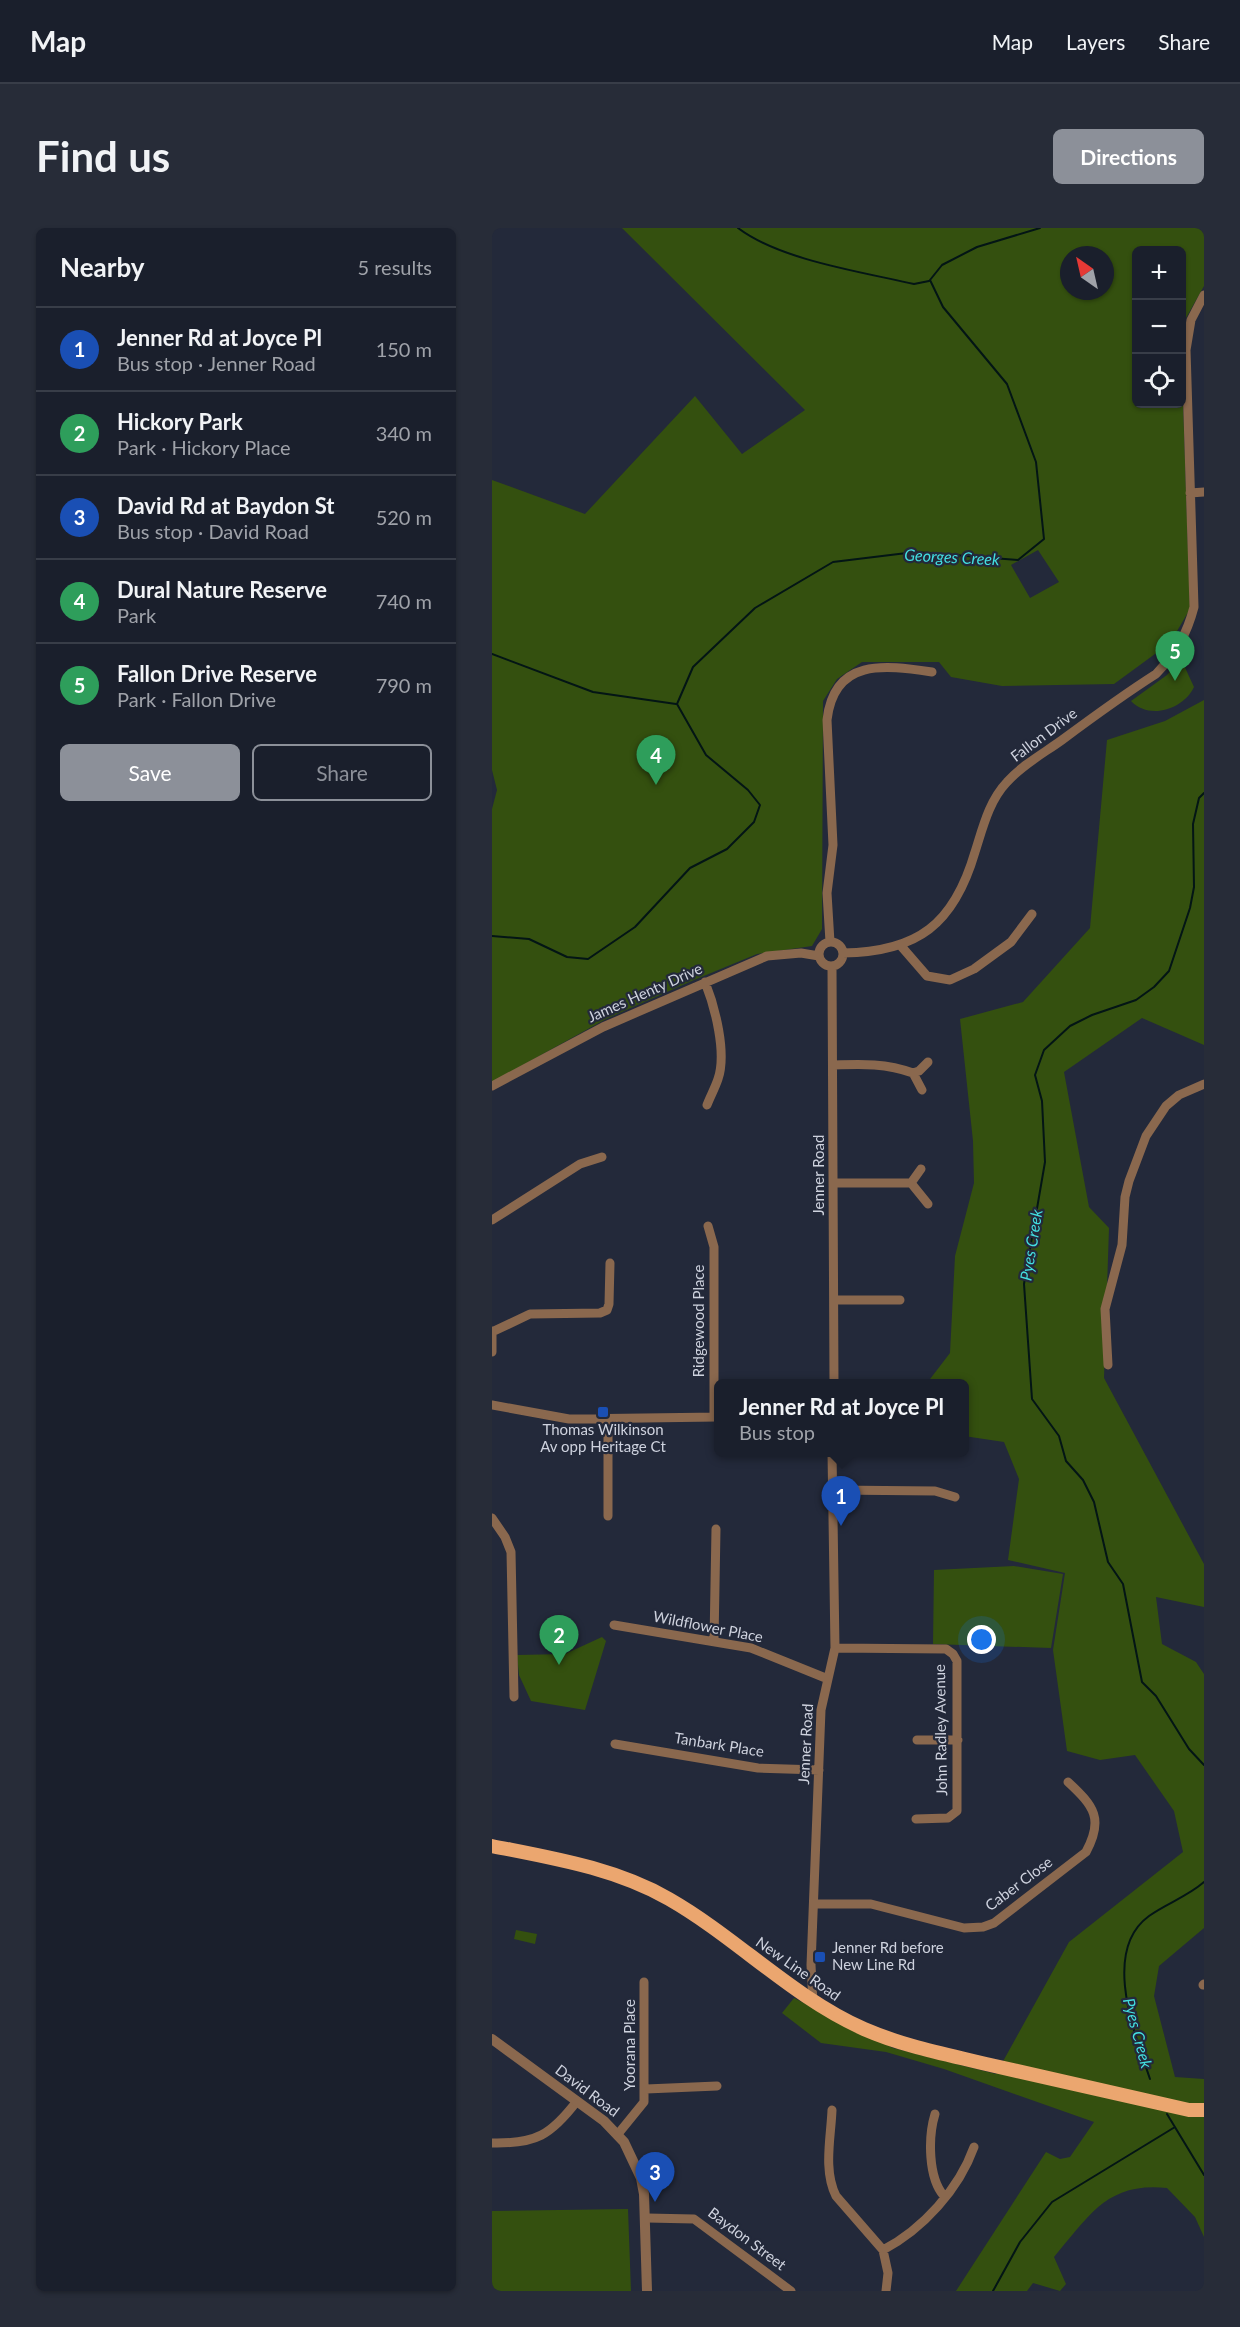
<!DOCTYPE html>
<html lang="en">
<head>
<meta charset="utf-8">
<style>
	body { margin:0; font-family:Lato,sans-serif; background:#272c38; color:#f1f3f6 }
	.controls { position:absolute; right:18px; top:18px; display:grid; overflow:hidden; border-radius:9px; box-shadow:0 2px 4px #0004 }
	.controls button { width:54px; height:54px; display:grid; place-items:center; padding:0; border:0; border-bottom:2px solid #383d48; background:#1a1f2c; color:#f1f3f6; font:30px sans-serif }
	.compass { position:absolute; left:568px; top:18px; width:54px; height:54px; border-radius:50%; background:#1a1f2c; box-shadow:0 2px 4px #0004; rotate:326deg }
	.you { position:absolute; left:490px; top:1412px; width:21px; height:21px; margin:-15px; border:4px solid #fff; border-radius:50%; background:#1a73e8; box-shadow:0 0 0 9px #1a73e833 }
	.badge { display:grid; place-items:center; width:39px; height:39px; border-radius:50%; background:#8c9099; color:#fff; font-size:20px; font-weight:700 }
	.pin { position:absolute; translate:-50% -50px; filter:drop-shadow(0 2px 3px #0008) }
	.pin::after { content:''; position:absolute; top:32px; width:21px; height:18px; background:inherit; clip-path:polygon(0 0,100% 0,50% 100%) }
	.popup { position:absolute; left:222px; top:1151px; width:255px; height:78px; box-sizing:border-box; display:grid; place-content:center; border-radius:9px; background:#1a1f2c; filter:drop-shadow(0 2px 4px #0005); font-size:20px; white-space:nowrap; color:#9fa2a9 }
	.popup b { font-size:22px; color:#f1f3f6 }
	.popup::after { content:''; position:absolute; left:50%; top:100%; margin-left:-12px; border:12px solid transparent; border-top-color:#1a1f2c }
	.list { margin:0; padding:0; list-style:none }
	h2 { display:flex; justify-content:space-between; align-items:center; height:78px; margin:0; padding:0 24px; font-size:26px }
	h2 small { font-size:20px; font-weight:400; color:#9fa2a9 }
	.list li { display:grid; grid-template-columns:39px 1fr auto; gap:18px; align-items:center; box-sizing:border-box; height:84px; padding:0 24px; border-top:2px solid #383d48 }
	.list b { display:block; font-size:22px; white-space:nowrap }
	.list p { margin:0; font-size:20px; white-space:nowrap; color:#9fa2a9 }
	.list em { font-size:20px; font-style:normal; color:#9fa2a9 }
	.actions { display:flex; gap:12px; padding:18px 24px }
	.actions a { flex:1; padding:14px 0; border:2px solid #8c9099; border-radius:9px; text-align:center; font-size:21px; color:#8c9099 }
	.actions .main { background:#8c9099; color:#fff }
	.icon { flex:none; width:33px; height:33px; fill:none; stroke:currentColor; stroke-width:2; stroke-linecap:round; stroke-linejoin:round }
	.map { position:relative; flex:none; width:712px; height:2063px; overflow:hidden; border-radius:9px }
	header { display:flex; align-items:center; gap:36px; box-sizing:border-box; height:84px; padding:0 30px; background:#1a1f2c; border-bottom:2px solid #383d48 }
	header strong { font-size:28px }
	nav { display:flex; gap:33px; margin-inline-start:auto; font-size:21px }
	.intro { display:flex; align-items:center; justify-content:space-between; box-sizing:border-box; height:144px; padding:0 36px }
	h1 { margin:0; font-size:42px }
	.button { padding:15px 27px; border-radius:9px; background:#8c9099; color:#fff; font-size:21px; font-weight:700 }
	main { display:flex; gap:36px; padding:0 36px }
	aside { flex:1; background:#1a1f2c; border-radius:9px; box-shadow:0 2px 4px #0004 }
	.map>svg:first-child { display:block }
	.green { fill:#34500f; fill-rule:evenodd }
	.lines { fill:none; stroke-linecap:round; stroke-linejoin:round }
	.stream { stroke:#031515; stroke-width:2 }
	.minor { stroke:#8a684e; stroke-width:9 }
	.tertiary { stroke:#8a684e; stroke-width:10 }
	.primary { stroke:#eba66f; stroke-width:14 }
	.transit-dot { fill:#1a4fb4; stroke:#23293a; stroke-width:2 }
	.labels { text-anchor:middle; stroke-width:4.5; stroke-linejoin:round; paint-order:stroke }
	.street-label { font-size:15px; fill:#ced2de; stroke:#23293a }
	.poi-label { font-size:15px; fill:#ced2de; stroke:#23293a }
	.water-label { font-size:16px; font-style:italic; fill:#43dfe1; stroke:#23293a }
</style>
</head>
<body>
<header>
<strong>Map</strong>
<nav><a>Map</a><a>Layers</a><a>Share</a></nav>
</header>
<div class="intro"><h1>Find us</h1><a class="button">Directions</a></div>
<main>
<aside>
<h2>Nearby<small>5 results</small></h2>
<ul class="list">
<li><span class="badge" style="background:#1a4fb4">1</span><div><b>Jenner Rd at Joyce Pl</b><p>Bus stop · Jenner Road</p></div><em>150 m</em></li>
<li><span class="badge" style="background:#2e9e5b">2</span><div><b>Hickory Park</b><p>Park · Hickory Place</p></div><em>340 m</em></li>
<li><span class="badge" style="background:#1a4fb4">3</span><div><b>David Rd at Baydon St</b><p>Bus stop · David Road</p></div><em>520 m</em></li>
<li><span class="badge" style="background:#2e9e5b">4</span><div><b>Dural Nature Reserve</b><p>Park</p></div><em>740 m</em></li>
<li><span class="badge" style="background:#2e9e5b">5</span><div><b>Fallon Drive Reserve</b><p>Park · Fallon Drive</p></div><em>790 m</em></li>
</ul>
<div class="actions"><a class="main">Save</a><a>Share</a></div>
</aside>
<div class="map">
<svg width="712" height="2063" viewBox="0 0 712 2063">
	<rect width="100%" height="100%" fill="#23293a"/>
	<path class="green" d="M130 0H712V58L694 90 690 140V22H644V176H690V146L698 381 678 415 622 456 510 458 459 449 447 434H370L345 451 331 473 330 701 320 718 265 726 202 752 114 791 0 854V581L5 562 0 542V252L93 286 203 168 250 226 313 182ZM577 27H613V63H577ZM546 322 567 354 538 370 519 337Z
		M689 431 702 459C691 482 657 492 639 473L675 447Z
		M712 472V817L650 790 572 844 597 979 617 1000 612 1150 712 1336V1379L664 1369 670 1416 704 1434 712 1446V1700L667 1738 662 1768 683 1849 712 1851V2009L703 1989 675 1960C615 1954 598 1987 562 2029L574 2056 568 2063 541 2055 535 2063H464L554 1924 568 1931 578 1929 602 1894 452 1841 394 1824 329 1815 290 1785 302 1770 401 1820 504 1846 577 1714 691 1624 682 1583 643 1527 608 1532 575 1523 561 1422 573 1345 516 1332 527 1251 512 1214 472 1208V1156L435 1155 458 1125 463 1028 482 955 481 913 468 791 531 774 598 700 615 512 673 493Z
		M522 1338 571 1346 559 1420 441 1416 442 1342Z
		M110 1409 114 1413 93 1482 39 1473 27 1447 25 1427 73 1426Z
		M24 1702 45 1706 43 1716 22 1711Z
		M136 1981 139 2063H0V1983Z"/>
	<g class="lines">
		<path class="stream" d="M246 0C288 32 370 44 422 56L437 53
			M0 426 101 464 184 476
			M712 565 707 570 701 596 702 659 698 680 677 743 662 759 644 772 600 787 578 798 552 822 543 847 550 873 553 934 532 1056 540 1171 567 1208 574 1233 591 1252 602 1274 616 1334 631 1356 650 1454 664 1468 697 1521 712 1537
			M0 708 37 711 75 729 96 731 143 699 198 640 235 621 262 594 268 577 256 562 214 527 185 476 201 439 263 380 341 334 423 324 526 332 552 311 544 234 515 156 451 79 438 52 450 37 485 19 548 0
			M658 1851C643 1806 609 1723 657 1688 675 1675 695 1669 712 1654
			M675 1886 712 1947
			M501 2063 528 2014 560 1974 683 1899"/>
		<path class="minor" d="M698 265 712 264
			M338 714 335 665 341 617 335 492C342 430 392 437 440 444
			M327 726a12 12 0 1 1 24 0a12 12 0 1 1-24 0Z
			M409 718 435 748 458 752 482 741 519 714 540 686
			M351 725C426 724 462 696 483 624 491 599 497 573 515 554 530 537 552 525 570 512 601 489 631 467 664 446 684 425 695 406 702 379L694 122 699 92 712 67
			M340 738 342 1156
			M213 754C223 779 235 825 226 851 223 860 218 869 215 877
			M341 837C370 836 394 835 421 845L430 862
			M421 845 427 843 436 834
			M0 858 111 799 275 728 309 725 327 728
			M342 955H419L436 976
			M419 955 429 941
			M0 992 88 936 110 929
			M216 998 222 1019V1189
			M342 1072H408
			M0 1103V1124
			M0 1104 38 1086 108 1085 115 1082 117 1076 118 1035
			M616 1137 613 1081 630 1017 633 969 637 953 654 908 674 878 687 867 712 856
			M0 1177 77 1191 226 1189
			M342 1262 443 1263 463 1269
			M116 1288V1190
			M0 1290 13 1309 19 1324 22 1469
			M122 1397 259 1420 336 1451
			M222 1413 224 1301
			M343 1420 454 1421 461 1426 465 1433V1583L456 1590 424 1591
			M425 1512H466
			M123 1516 266 1540 327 1542
			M322 1676H379L472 1700 491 1699 502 1695 594 1624C612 1591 602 1578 576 1554
			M711 1757 712 1756
			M321 1775 319 1737 329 1482 343 1420 340 1224
			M154 1861 225 1858
			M340 1882C339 1909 331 1942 344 1968L391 2022C431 2001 467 1961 482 1919
			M443 1886C436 1909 436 1950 452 1968
			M126 1906 152 1874V1754
			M0 1915C44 1916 59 1907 85 1873
			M155 1990 202 1991 299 2063
			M391 2022 396 2045 394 2063"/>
		<path class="tertiary" d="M0 1811 112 1893 132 1914 149 1950 152 1966 155 2063"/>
		<path class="primary" d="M0 1618C60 1630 123 1640 177 1671 245 1710 300 1769 372 1801 411 1818 453 1826 494 1836 562 1852 630 1867 697 1882H712"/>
	</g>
	<g class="transit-dot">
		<rect x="105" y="1178" width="12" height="12" rx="3"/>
		<rect x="322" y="1723" width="12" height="12" rx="3"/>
	</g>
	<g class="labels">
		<g class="street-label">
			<text transform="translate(552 507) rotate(-37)" y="5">Fallon Drive</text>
			<text transform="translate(153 765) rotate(-24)" y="5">James Henty Drive</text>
			<text transform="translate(327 947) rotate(-90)" y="5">Jenner Road</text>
			<text transform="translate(207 1093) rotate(-90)" y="5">Ridgewood Place</text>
			<text transform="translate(216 1399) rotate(11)" y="5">Wildflower Place</text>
			<text transform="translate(449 1502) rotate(-91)" y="5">John Radley Avenue</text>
			<text transform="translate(314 1516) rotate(-87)" y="5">Jenner Road</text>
			<text transform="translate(227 1517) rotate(9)" y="5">Tanbark Place</text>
			<text transform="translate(527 1656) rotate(-37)" y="5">Caber Close</text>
			<text transform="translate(306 1741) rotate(35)" y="5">New Line Road</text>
			<text transform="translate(138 1817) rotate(-90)" y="5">Yoorana Place</text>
			<text transform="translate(95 1863) rotate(37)" y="5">David Road</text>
			<text transform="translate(255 2011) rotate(37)" y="5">Baydon Street</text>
		</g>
		<g class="poi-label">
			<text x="111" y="1207">Thomas Wilkinson<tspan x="111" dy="17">Av opp Heritage Ct</tspan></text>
			<text x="340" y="1725" text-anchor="start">Jenner Rd before<tspan x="340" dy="17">New Line Rd</tspan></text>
		</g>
		<g class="water-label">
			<text transform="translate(460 329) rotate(3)" y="6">Georges Creek</text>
			<text transform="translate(539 1017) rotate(-81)" y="6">Pyes Creek</text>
			<text transform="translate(646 1805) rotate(75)" y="6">Pyes Creek</text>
		</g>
	</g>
</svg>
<div class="controls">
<button>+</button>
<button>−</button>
<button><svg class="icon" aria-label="locate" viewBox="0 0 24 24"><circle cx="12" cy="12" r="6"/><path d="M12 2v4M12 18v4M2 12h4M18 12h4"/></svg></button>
</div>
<svg class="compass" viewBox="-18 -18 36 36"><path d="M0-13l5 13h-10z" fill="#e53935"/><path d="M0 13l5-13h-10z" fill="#9fa2a9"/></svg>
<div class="you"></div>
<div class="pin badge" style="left:349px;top:1298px;background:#1a4fb4">1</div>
<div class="popup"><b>Jenner Rd at Joyce Pl</b>Bus stop</div>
<div class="pin badge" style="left:67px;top:1437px;background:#2e9e5b">2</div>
<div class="pin badge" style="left:163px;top:1974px;background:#1a4fb4">3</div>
<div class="pin badge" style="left:164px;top:557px;background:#2e9e5b">4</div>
<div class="pin badge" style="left:683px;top:453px;background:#2e9e5b">5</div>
</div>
</main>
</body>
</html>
